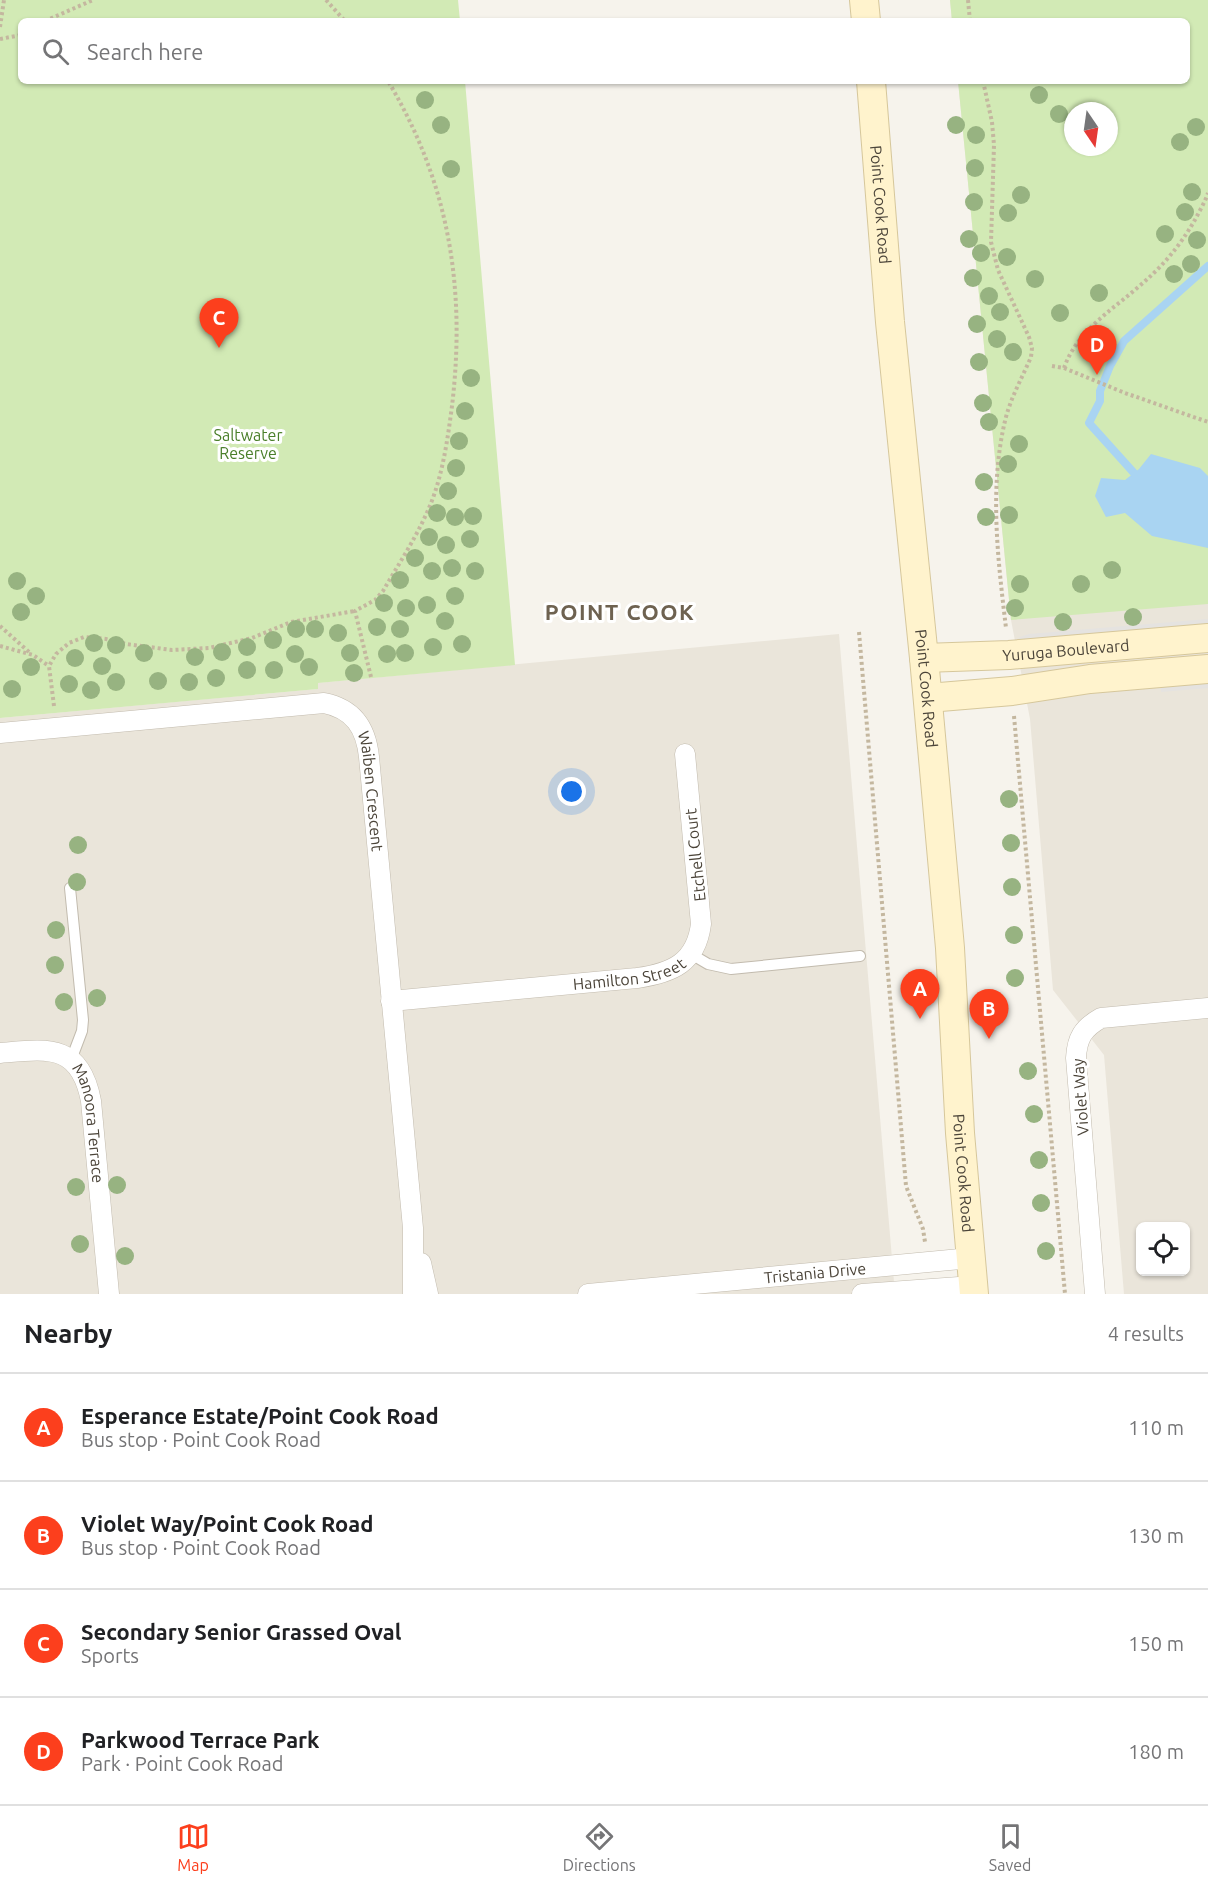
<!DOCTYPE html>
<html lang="en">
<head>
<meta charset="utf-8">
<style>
	body { margin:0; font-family:Ubuntu,sans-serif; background:#f6f6f6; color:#202124 }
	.controls { position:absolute; right:18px; bottom:18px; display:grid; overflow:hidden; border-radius:9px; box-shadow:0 2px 4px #0004 }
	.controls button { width:54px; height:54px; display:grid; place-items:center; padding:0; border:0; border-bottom:2px solid #e0e0e0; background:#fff; color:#202124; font:30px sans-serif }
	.compass { position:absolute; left:1064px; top:102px; width:54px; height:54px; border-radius:50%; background:#fff; box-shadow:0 2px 4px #0004; rotate:167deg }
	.you { position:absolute; left:572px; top:792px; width:21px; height:21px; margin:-15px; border:4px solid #fff; border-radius:50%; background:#1a73e8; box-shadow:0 0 0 9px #1a73e833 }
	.badge { display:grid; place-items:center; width:39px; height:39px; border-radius:50%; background:#fc3f1d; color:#fff; font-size:20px; font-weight:700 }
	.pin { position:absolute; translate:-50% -50px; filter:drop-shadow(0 2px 3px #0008) }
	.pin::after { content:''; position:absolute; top:32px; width:21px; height:18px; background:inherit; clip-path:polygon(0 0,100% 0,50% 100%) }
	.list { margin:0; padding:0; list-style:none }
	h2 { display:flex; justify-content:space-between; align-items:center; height:78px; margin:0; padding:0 24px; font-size:26px }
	h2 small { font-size:20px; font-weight:400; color:#757577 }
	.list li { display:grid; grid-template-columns:39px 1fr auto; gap:18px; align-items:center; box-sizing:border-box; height:108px; padding:0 24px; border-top:2px solid #e0e0e0 }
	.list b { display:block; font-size:22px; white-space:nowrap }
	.list p { margin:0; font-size:20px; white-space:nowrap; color:#757577 }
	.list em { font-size:20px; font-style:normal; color:#757577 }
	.icon { flex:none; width:33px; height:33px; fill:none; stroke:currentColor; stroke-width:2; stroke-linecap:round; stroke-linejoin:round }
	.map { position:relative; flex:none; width:1208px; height:1294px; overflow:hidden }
	.search { position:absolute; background:#fff; box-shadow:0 2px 4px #0004; left:18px; right:18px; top:18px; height:66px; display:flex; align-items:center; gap:15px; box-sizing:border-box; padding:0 21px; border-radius:9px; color:#757577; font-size:22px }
	.sheet { height:510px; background:#fff }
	nav { display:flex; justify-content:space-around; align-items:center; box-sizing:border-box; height:84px; border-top:2px solid #e0e0e0; background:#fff; font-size:16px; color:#757577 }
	nav a { display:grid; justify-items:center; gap:3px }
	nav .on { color:#fc3f1d }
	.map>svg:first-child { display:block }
	.residential { fill:#eae5da; fill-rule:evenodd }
	.green { fill:#d2eab5; fill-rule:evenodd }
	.parking { fill:#e5e3e0 }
	.water { fill:#a9d4f2 }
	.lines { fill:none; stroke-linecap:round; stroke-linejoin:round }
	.stream { stroke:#a9d4f2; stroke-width:8 }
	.lane-casing { stroke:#c2bbae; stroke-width:12 }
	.street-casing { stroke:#c2bbae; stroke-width:21 }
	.secondary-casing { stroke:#d6c79b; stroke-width:30 }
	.path { stroke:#c4b79f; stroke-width:4; stroke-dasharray:3 3; stroke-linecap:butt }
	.lane { stroke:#fff; stroke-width:10 }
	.street { stroke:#fff; stroke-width:20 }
	.secondary { stroke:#fff3cd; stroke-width:28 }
	.tree { fill:#97b381 }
	.labels { text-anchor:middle; stroke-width:6; stroke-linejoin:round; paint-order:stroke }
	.street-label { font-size:16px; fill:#4b4439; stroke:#fff }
	.park-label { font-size:16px; fill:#4a7f2a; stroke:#fff }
	.district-label { font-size:22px; font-weight:bold; letter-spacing:1.5px; fill:#6e6250; stroke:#fff }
</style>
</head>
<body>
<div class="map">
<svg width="1208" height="1294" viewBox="0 0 1208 1294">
	<rect width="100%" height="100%" fill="#f6f3ec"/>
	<path class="residential" d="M950 0H1208V1294H1124L1104 1055 1053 990 1030 719 1011 620 958 81H1187V21H952ZM1073 111H1109V147H1073ZM1140 1226H1186V1272H1140Z
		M839 634 895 1294H0V718L317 689V683Z"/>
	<path class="green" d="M0 0H458L460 21H21V81H465L515 665 318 683V689L0 718Z
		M950 0H1208V604L1011 620 958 81H1187V21H952ZM1073 111H1109V147H1073Z"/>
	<path class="parking" d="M1208 619V627L1016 643 1020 637 1029 634Z
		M1208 680V688L1161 692V684Z"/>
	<path class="water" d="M1151 454 1200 468 1208 476V548L1152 536 1125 513 1106 517 1095 496 1101 478 1125 480 1139 469Z"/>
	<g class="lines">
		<path class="stream" d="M1134 473 1089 423 1100 401V391L1110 366 1124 341 1208 266"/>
		<defs>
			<path id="lane" d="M70 888 83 1020 82 1031 71 1060
				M691 954 708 964 731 969 860 956"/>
			<g id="street">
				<path id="s1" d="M0 733 324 703C354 709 366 728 369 757L413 1228V1294"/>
				<path id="s2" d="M391 1001 637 978C672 973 696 963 701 924L685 754"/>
				<path id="s3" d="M0 1053C48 1049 80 1043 91 1101L109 1294"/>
				<path d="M421 1263 428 1294"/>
				<path id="s4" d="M588 1294 971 1258"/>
				<path d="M862 1294 973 1286"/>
				<path d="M1095 1294 1076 1058C1077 1038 1083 1028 1101 1018L1208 1008"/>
			</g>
			<g id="secondary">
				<path d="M864 0 866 21"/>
				<path id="s5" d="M871 81 890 322 924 658 950 948 960 1133 974 1294"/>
				<path id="s6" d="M924 658 1009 655 1208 638"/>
				<path d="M928 698 1012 691 1090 679 1208 669"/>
			</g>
		</defs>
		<use href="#lane" class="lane-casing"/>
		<use href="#street" class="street-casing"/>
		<use href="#secondary" class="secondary-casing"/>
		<path class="path" d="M326 0 345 21
			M968 0 970 21
			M45 21 93 0
			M0 27 4 0
			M0 39 21 35
			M983 81 992 122 994 145 991 242 998 270 1029 337 1032 348 1031 357C1022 378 1010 399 1005 421 989 488 998 561 1006 628
			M1052 366 1064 368C1076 333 1109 312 1136 289 1161 268 1179 248 1196 218 1200 210 1205 202 1208 193
			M1064 368 1125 393 1208 422
			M0 626 30 653
			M859 632 906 1186 923 1229 925 1242
			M0 646 33 655 49 666
			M371 677 355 611 375 600 383 591C401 560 422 529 434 495 444 466 448 436 452 406 466 288 449 183 388 81
			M54 706 49 666 56 654 69 643 84 637 106 639 126 644 172 650 209 648 252 638 291 622 355 611
			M1014 716 1065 1294"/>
		<use href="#lane" class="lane"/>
		<use href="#street" class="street"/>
		<use href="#secondary" class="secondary"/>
	</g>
	<g class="tree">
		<circle cx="1039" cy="95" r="9"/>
		<circle cx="425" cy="100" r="9"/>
		<circle cx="1059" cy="114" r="9"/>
		<circle cx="441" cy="125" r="9"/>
		<circle cx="956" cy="125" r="9"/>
		<circle cx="1196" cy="127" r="9"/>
		<circle cx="976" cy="135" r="9"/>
		<circle cx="1180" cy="142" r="9"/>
		<circle cx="975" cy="168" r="9"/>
		<circle cx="451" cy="169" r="9"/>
		<circle cx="1192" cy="192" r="9"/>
		<circle cx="1021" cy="195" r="9"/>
		<circle cx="974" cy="202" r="9"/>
		<circle cx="1185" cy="212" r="9"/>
		<circle cx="1008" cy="213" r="9"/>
		<circle cx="1165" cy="234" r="9"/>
		<circle cx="969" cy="239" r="9"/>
		<circle cx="1197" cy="240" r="9"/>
		<circle cx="981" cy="253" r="9"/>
		<circle cx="1007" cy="257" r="9"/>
		<circle cx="1191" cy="264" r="9"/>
		<circle cx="1174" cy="274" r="9"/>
		<circle cx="973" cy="278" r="9"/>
		<circle cx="1035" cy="279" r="9"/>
		<circle cx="1099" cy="293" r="9"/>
		<circle cx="989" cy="296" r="9"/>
		<circle cx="1000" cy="312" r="9"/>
		<circle cx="1060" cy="313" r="9"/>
		<circle cx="977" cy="324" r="9"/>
		<circle cx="997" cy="339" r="9"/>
		<circle cx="1013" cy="352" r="9"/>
		<circle cx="979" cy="362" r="9"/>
		<circle cx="471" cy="378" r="9"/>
		<circle cx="983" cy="403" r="9"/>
		<circle cx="465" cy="411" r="9"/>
		<circle cx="989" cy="422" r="9"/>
		<circle cx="459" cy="441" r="9"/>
		<circle cx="1019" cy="444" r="9"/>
		<circle cx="1008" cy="464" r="9"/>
		<circle cx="456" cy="468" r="9"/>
		<circle cx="984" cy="482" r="9"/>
		<circle cx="448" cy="491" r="9"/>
		<circle cx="437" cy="513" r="9"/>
		<circle cx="1009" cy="515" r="9"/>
		<circle cx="473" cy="516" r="9"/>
		<circle cx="455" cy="517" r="9"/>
		<circle cx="986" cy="517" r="9"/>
		<circle cx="429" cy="537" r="9"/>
		<circle cx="470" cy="539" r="9"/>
		<circle cx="446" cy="545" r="9"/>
		<circle cx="415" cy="558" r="9"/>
		<circle cx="452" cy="568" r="9"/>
		<circle cx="1112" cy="570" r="9"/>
		<circle cx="432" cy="571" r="9"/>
		<circle cx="475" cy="571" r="9"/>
		<circle cx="400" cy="580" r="9"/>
		<circle cx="17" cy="581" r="9"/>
		<circle cx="1020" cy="584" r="9"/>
		<circle cx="1081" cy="584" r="9"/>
		<circle cx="36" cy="596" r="9"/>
		<circle cx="455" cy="596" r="9"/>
		<circle cx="384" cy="603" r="9"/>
		<circle cx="427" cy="605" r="9"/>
		<circle cx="406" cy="608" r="9"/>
		<circle cx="1015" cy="608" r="9"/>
		<circle cx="21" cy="612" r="9"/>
		<circle cx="1133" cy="617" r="9"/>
		<circle cx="445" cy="621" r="9"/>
		<circle cx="1063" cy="622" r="9"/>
		<circle cx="377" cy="627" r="9"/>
		<circle cx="296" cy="629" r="9"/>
		<circle cx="315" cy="629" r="9"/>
		<circle cx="400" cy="629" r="9"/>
		<circle cx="338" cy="633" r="9"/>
		<circle cx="273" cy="640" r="9"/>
		<circle cx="94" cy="643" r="9"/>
		<circle cx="462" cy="644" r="9"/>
		<circle cx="116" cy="645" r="9"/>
		<circle cx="247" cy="647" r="9"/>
		<circle cx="433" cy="647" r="9"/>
		<circle cx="222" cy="652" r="9"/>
		<circle cx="144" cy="653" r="9"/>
		<circle cx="350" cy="653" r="9"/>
		<circle cx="405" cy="653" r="9"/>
		<circle cx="295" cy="654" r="9"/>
		<circle cx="387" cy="654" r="9"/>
		<circle cx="195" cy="657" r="9"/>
		<circle cx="75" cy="658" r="9"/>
		<circle cx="102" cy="666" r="9"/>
		<circle cx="31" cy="667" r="9"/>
		<circle cx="309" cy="667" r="9"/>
		<circle cx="247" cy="670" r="9"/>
		<circle cx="274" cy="670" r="9"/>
		<circle cx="354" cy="673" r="9"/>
		<circle cx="216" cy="678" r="9"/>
		<circle cx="158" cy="681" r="9"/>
		<circle cx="116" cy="682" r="9"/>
		<circle cx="189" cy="682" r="9"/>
		<circle cx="69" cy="684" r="9"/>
		<circle cx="12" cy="689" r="9"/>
		<circle cx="91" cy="690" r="9"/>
		<circle cx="1009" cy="799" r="9"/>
		<circle cx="1011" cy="843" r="9"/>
		<circle cx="78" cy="845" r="9"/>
		<circle cx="77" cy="882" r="9"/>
		<circle cx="1012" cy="887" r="9"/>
		<circle cx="56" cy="930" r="9"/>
		<circle cx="1014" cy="935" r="9"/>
		<circle cx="55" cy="965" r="9"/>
		<circle cx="1015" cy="978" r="9"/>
		<circle cx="97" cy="998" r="9"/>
		<circle cx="64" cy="1002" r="9"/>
		<circle cx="1028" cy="1071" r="9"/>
		<circle cx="1034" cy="1114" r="9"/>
		<circle cx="1039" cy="1160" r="9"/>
		<circle cx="117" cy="1185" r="9"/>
		<circle cx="76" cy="1187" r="9"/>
		<circle cx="1041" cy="1203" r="9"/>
		<circle cx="80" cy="1244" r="9"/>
		<circle cx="1046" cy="1251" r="9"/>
		<circle cx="125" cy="1256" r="9"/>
	</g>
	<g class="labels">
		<g class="street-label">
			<text dy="6" stroke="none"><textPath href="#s5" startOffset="124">Point Cook Road</textPath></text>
			<text dy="6" stroke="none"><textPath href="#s6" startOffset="142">Yuruga Boulevard</textPath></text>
			<text dy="6" stroke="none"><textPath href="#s5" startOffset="610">Point Cook Road</textPath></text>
			<text dy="6" stroke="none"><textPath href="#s1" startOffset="436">Waiben Crescent</textPath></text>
			<text transform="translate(695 855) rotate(-96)" y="6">Etchell Court</text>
			<text dy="6" stroke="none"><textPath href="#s2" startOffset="240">Hamilton Street</textPath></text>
			<text transform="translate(1080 1097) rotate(-94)" y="6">Violet Way</text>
			<text dy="6" stroke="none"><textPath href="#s3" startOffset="141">Manoora Terrace</textPath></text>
			<text dy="6" stroke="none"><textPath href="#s5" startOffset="1096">Point Cook Road</textPath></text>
			<text dy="6" stroke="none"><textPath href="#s4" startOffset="228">Tristania Drive</textPath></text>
		</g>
		<g class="park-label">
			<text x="248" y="441">Saltwater<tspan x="248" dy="18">Reserve</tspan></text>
		</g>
		<g class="district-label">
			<text x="620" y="620">POINT COOK</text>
		</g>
	</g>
</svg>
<div class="controls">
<button><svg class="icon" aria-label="locate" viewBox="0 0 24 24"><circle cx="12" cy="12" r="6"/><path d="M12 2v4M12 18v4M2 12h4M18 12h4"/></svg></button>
</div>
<svg class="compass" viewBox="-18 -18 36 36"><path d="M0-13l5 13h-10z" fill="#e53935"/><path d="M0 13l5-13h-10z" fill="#757577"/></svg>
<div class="you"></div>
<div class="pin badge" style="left:920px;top:1019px">A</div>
<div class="pin badge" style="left:989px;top:1039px">B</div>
<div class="pin badge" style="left:219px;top:348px">C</div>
<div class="pin badge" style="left:1097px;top:375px">D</div>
<div class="search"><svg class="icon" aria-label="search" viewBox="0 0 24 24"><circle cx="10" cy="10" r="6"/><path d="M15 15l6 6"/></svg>Search here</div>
</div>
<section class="sheet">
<h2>Nearby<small>4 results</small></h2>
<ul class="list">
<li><span class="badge">A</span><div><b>Esperance Estate/Point Cook Road</b><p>Bus stop · Point Cook Road</p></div><em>110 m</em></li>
<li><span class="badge">B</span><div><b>Violet Way/Point Cook Road</b><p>Bus stop · Point Cook Road</p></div><em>130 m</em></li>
<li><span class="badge">C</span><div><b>Secondary Senior Grassed Oval</b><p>Sports</p></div><em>150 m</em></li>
<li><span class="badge">D</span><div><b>Parkwood Terrace Park</b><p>Park · Point Cook Road</p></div><em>180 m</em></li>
</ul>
</section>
<nav>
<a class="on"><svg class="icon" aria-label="map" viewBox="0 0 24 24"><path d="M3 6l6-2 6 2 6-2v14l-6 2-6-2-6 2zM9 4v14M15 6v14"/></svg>Map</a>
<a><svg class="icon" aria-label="directions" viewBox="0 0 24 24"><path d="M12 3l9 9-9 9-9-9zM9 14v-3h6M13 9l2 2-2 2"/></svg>Directions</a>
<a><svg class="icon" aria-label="saved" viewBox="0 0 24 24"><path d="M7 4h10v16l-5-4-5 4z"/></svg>Saved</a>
</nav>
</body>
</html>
